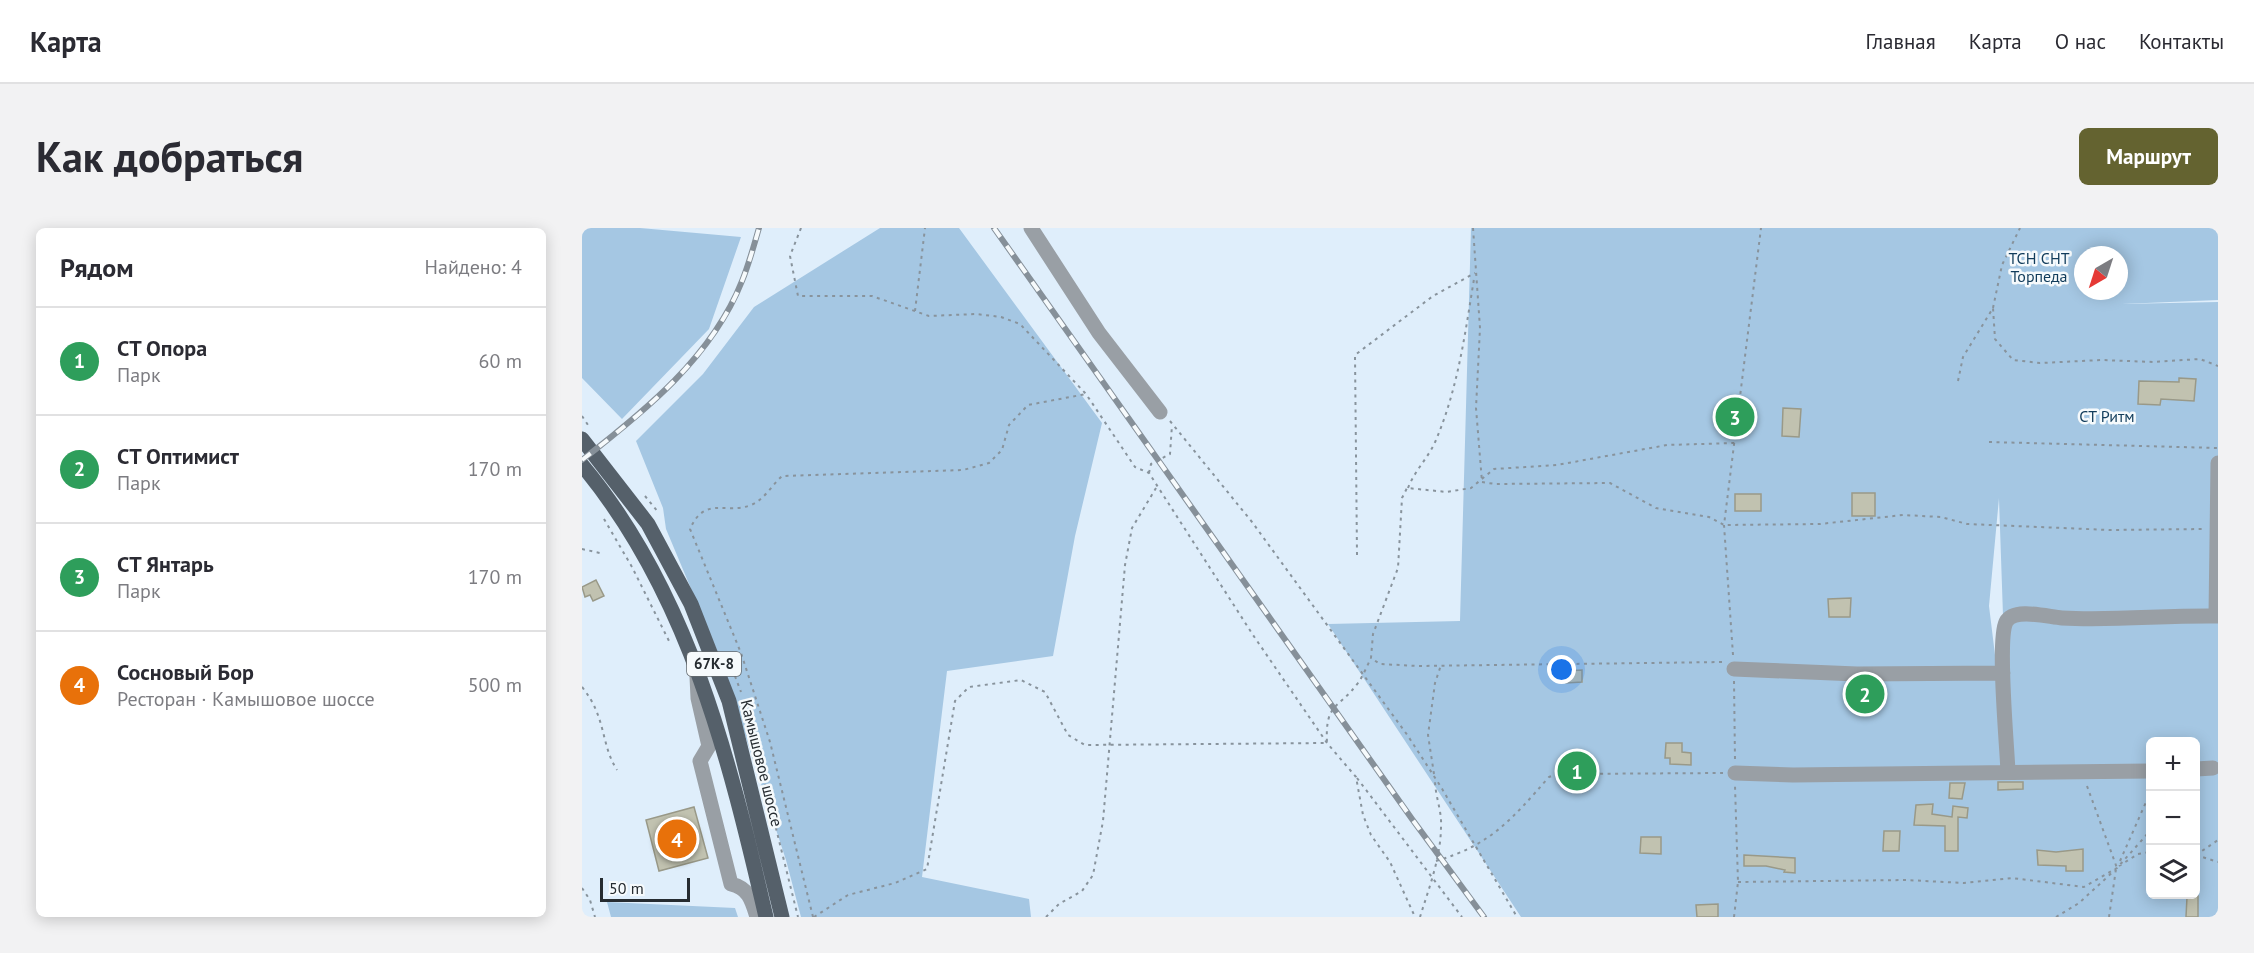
<!DOCTYPE html>
<html lang="ru">
<head>
<meta charset="utf-8">
<style>
	body { margin:0; font-family:"PT Sans",sans-serif; background:#f2f2f3; color:#2b2b33 }
	.controls { position:absolute; right:18px; bottom:18px; display:grid; overflow:hidden; border-radius:9px; box-shadow:0 3px 15px #0003 }
	.controls button { width:54px; height:54px; display:grid; place-items:center; padding:0; border:0; border-bottom:2px solid #e1e1e2; background:#fff; color:#2b2b33; font:30px sans-serif }
	.compass { position:absolute; left:1492px; top:18px; width:54px; height:54px; border-radius:50%; background:#fff; box-shadow:0 3px 15px #0003; rotate:219deg }
	.scale { position:absolute; left:18px; bottom:15px; width:90px; box-sizing:border-box; padding-left:6px; border:3px solid #262c31; border-top:0; font-size:16px; line-height:21px; white-space:nowrap; color:#262c31; -webkit-text-stroke:4px #f6fafc; paint-order:stroke }
	.you { position:absolute; left:980px; top:442px; width:21px; height:21px; margin:-15px; border:4px solid #fff; border-radius:50%; background:#1a73e8; box-shadow:0 0 0 9px #1a73e833 }
	.badge { display:grid; place-items:center; width:39px; height:39px; border-radius:50%; background:#646330; color:#fff; font-size:20px; font-weight:700 }
	.pin { position:absolute; translate:-50% -50%; border:3px solid #fff; box-shadow:0 2px 6px #0006 }
	.list { margin:0; padding:0; list-style:none }
	h2 { display:flex; justify-content:space-between; align-items:center; height:78px; margin:0; padding:0 24px; font-size:26px }
	h2 small { font-size:20px; font-weight:400; color:#7c7c81 }
	.list li { display:grid; grid-template-columns:39px 1fr auto; gap:18px; align-items:center; box-sizing:border-box; height:108px; padding:0 24px; border-top:2px solid #e1e1e2 }
	.list b { display:block; font-size:22px; white-space:nowrap }
	.list p { margin:0; font-size:20px; white-space:nowrap; color:#7c7c81 }
	.list em { font-size:20px; font-style:normal; color:#7c7c81 }
	.icon { flex:none; width:33px; height:33px; fill:none; stroke:currentColor; stroke-width:2; stroke-linecap:round; stroke-linejoin:round }
	.map { position:relative; flex:none; width:1636px; height:689px; overflow:hidden; border-radius:9px }
	header { display:flex; align-items:center; gap:36px; box-sizing:border-box; height:84px; padding:0 30px; background:#fff; border-bottom:2px solid #e1e1e2 }
	header strong { font-size:28px }
	nav { display:flex; gap:33px; margin-inline-start:auto; font-size:21px }
	.intro { display:flex; align-items:center; justify-content:space-between; box-sizing:border-box; height:144px; padding:0 36px }
	h1 { margin:0; font-size:42px }
	.button { padding:15px 27px; border-radius:9px; background:#646330; color:#fff; font-size:21px; font-weight:700 }
	main { display:flex; gap:36px; padding:0 36px }
	aside { flex:1; background:#fff; border-radius:9px; box-shadow:0 3px 15px #0003 }
	.map>svg:first-child { display:block }
	.green { fill:#a5c7e3; fill-rule:evenodd }
	.building { fill:#c1c2b0; stroke:#998; stroke-width:1.5 }
	.lines { fill:none; stroke-linecap:round; stroke-linejoin:round }
	.path { stroke:#88939c; stroke-width:2; stroke-dasharray:3 4.5; stroke-linecap:butt }
	.minor { stroke:#999fa5; stroke-width:15 }
	.major { stroke:#55606a; stroke-width:15 }
	.rail-casing { stroke:#869099; stroke-width:6 }
	.rail { stroke:#f6fafc; stroke-width:4; stroke-dasharray:11; stroke-linecap:butt }
	.labels { text-anchor:middle; stroke-width:5; stroke-linejoin:round; paint-order:stroke }
	.shield { fill:#f6fafc; stroke:#646a6e; stroke-width:1.5 }
	.shield-label { font-size:15px; font-weight:bold; fill:#262c31 }
	.park-label { font-size:16px; fill:#113c5b; stroke:#f6fafc }
	.street-label { font-size:16px; fill:#262c31; stroke:#f6fafc }
</style>
</head>
<body>
<header>
<strong>Карта</strong>
<nav><a>Главная</a><a>Карта</a><a>О нас</a><a>Контакты</a></nav>
</header>
<div class="intro"><h1>Как добраться</h1><a class="button">Маршрут</a></div>
<main>
<aside>
<h2>Рядом<small>Найдено: 4</small></h2>
<ul class="list">
<li><span class="badge" style="background:#2e9e5b">1</span><div><b>СТ Опора</b><p>Парк</p></div><em>60 m</em></li>
<li><span class="badge" style="background:#2e9e5b">2</span><div><b>СТ Оптимист</b><p>Парк</p></div><em>170 m</em></li>
<li><span class="badge" style="background:#2e9e5b">3</span><div><b>СТ Янтарь</b><p>Парк</p></div><em>170 m</em></li>
<li><span class="badge" style="background:#e8710a">4</span><div><b>Сосновый Бор</b><p>Ресторан · Камышовое шоссе</p></div><em>500 m</em></li>
</ul>
</aside>
<div class="map">
<svg width="1636" height="689" viewBox="0 0 1636 689">
	<rect width="100%" height="100%" fill="#dfeefb"/>
	<path class="green" d="M0 0H58L159 9 127 101 40 191 0 150Z
		M298 0H377L520 195 493 308 471 428 365 443 340 649 447 671 449 689H219L204 632 136 425 84 301 81 280 54 213 121 146 172 79Z
		M889 0H1636V72L1540 76 1636 74V689H939L746 396 878 393ZM1501 27H1537V63H1501ZM1417 270V271L1426 533 1407 378ZM1568 514H1614V666H1568Z
		M25 674 153 680 156 689H29Z"/>
	<path class="building" d="M1597 150 1614 151 1612 173 1579 171 1578 177 1556 176 1557 153 1597 154Z
		M1201 180 1219 181 1217 209 1200 208Z
		M1270 265H1293V288H1270Z
		M1153 266H1179V283H1153Z
		M14 352 22 368 11 373 8 367 3 369 0 359Z
		M1269 370 1268 389H1247L1246 371Z
		M1000 442V454L984 455 983 443Z
		M1084 515H1100V524L1109 525V537L1088 536V530H1083Z
		M1416 554H1441V561L1416 562Z
		M1368 555H1383L1380 571 1367 570Z
		M1351 576 1350 586 1370 589 1371 578 1386 580 1385 590 1376 589V623H1363V598L1332 597 1334 577Z
		M112 579 126 630 77 643 64 592Z
		M1302 603H1318L1317 623H1301Z
		M1059 609H1079V626L1058 625Z
		M1501 621V643H1484V638L1456 637 1455 622 1474 624Z
		M1162 627 1213 630V645L1202 644 1203 642 1184 638H1162Z
		M1616 668V689H1604L1605 669Z
		M1136 676V689H1115L1114 677Z"/>
	<g class="lines">
		<path class="path" d="M219 0 208 28 216 68H290L347 88 394 86 419 89 438 96 504 166 553 239 567 245 671 407 745 515 774 549 781 587 789 607 808 634 833 689
			M891 0 898 100 894 180 900 254
			M1411 80 1420 37 1438 0
			M333 83 343 0
			M1376 153 1381 129 1411 80 1413 111 1431 132 1458 135 1520 132 1571 134 1618 131 1636 138
			M0 188 8 200
			M588 193 670 294 826 508 859 559 935 689
			M1407 214 1636 220
			M567 245 569 236 588 226 590 197
			M900 254 913 256 1028 255 1074 280 1127 289 1142 297 1238 296 1321 287 1359 289 1385 296 1528 302 1621 301
			M826 260C833 242 847 229 854 212 876 160 883 106 892 51
			M63 268 76 284
			M22 291 50 339 88 415
			M0 321 18 325
			M775 327 773 127 851 68 893 45
			M145 427 159 464
			M1151 427 1142 297 1179 0
			M1140 434 836 438 798 436 789 430 791 406 816 340 820 270 825 260 865 264 889 260 912 241 975 237 1085 217 1153 215
			M1152 453 1153 532
			M0 459C25 490 18 515 35 542
			M852 546 846 507 853 455 859 437
			M775 550 880 689
			M183 556 216 689
			M1505 558 1535 640
			M1614 627 1636 612
			M1614 627 1636 634
			M854 633C909 617 930 591 967 549L975 546 1141 545
			M1538 633 1568 565
			M1537 638 1556 626 1568 624
			M1156 654 1324 652 1382 655 1430 650 1502 659 1535 640 1568 603
			M0 660 8 672 13 689
			M231 689 188 514 159 425 108 301C123 267 144 287 169 277 182 272 190 257 200 248L381 242 407 235 420 222 427 197 446 177 504 166
			M232 689 266 667 313 655 345 641 373 473 387 459 439 452 463 464 486 507 503 517 745 515C743 474 756 482 776 455 781 448 785 438 789 430
			M464 689 477 676 500 663 511 647 521 593 543 337 550 300 574 260
			M838 689C847 660 859 629 859 598 860 583 853 568 853 552
			M1152 689 1156 654 1153 558
			M1474 689 1497 675 1533 642
			M1527 689 1534 641"/>
		<path class="minor" d="M449 0 517 105 578 184
			M1634 388 1636 235
			M1152 441 1275 446 1421 445
			M115 449 116 470 127 518 118 533 149 656C167 660 170 673 175 689
			M1614 541 1631 540
			M1426 544C1425 517 1415 412 1424 394 1432 379 1466 389 1480 390 1532 393 1584 387 1636 388
			M1153 545 1211 547 1568 543"/>
		<path class="major" d="M0 211 66 296 109 376 147 473 200 689
			M0 237C107 365 147 530 184 689"/>
		<defs>
			<path id="rail" d="M412 0 830 591 902 689
				M0 232C63 183 130 129 160 53 167 36 172 17 177 0"/>
		</defs>
		<use href="#rail" class="rail-casing"/>
		<use href="#rail" class="rail"/>
	</g>
	<g class="labels">
		<rect class="shield" x="105" y="424" width="54" height="24" rx="4.5"/>
		<g class="shield-label">
			<text x="132" y="441">67К-8</text>
		</g>
		<g class="park-label">
			<text x="1457" y="36">ТСН СНТ<tspan x="1457" dy="18">Торпеда</tspan></text>
			<text x="1525" y="194">СТ Ритм</text>
		</g>
		<g class="street-label">
			<text transform="translate(180 535) rotate(76)" y="6">Камышовое шоссе</text>
		</g>
	</g>
</svg>
<div class="controls">
<button>+</button>
<button>−</button>
<button><svg class="icon" aria-label="layers" viewBox="0 0 24 24"><path d="M12 4l9 5-9 5-9-5zM3 14l9 5 9-5"/></svg></button>
</div>
<svg class="compass" viewBox="-18 -18 36 36"><path d="M0-13l5 13h-10z" fill="#e53935"/><path d="M0 13l5-13h-10z" fill="#7c7c81"/></svg>
<div class="scale">50 m</div>
<div class="you"></div>
<div class="pin badge" style="left:995px;top:543px;background:#2e9e5b">1</div>
<div class="pin badge" style="left:1283px;top:466px;background:#2e9e5b">2</div>
<div class="pin badge" style="left:1153px;top:189px;background:#2e9e5b">3</div>
<div class="pin badge" style="left:95px;top:611px;background:#e8710a">4</div>
</div>
</main>
</body>
</html>
